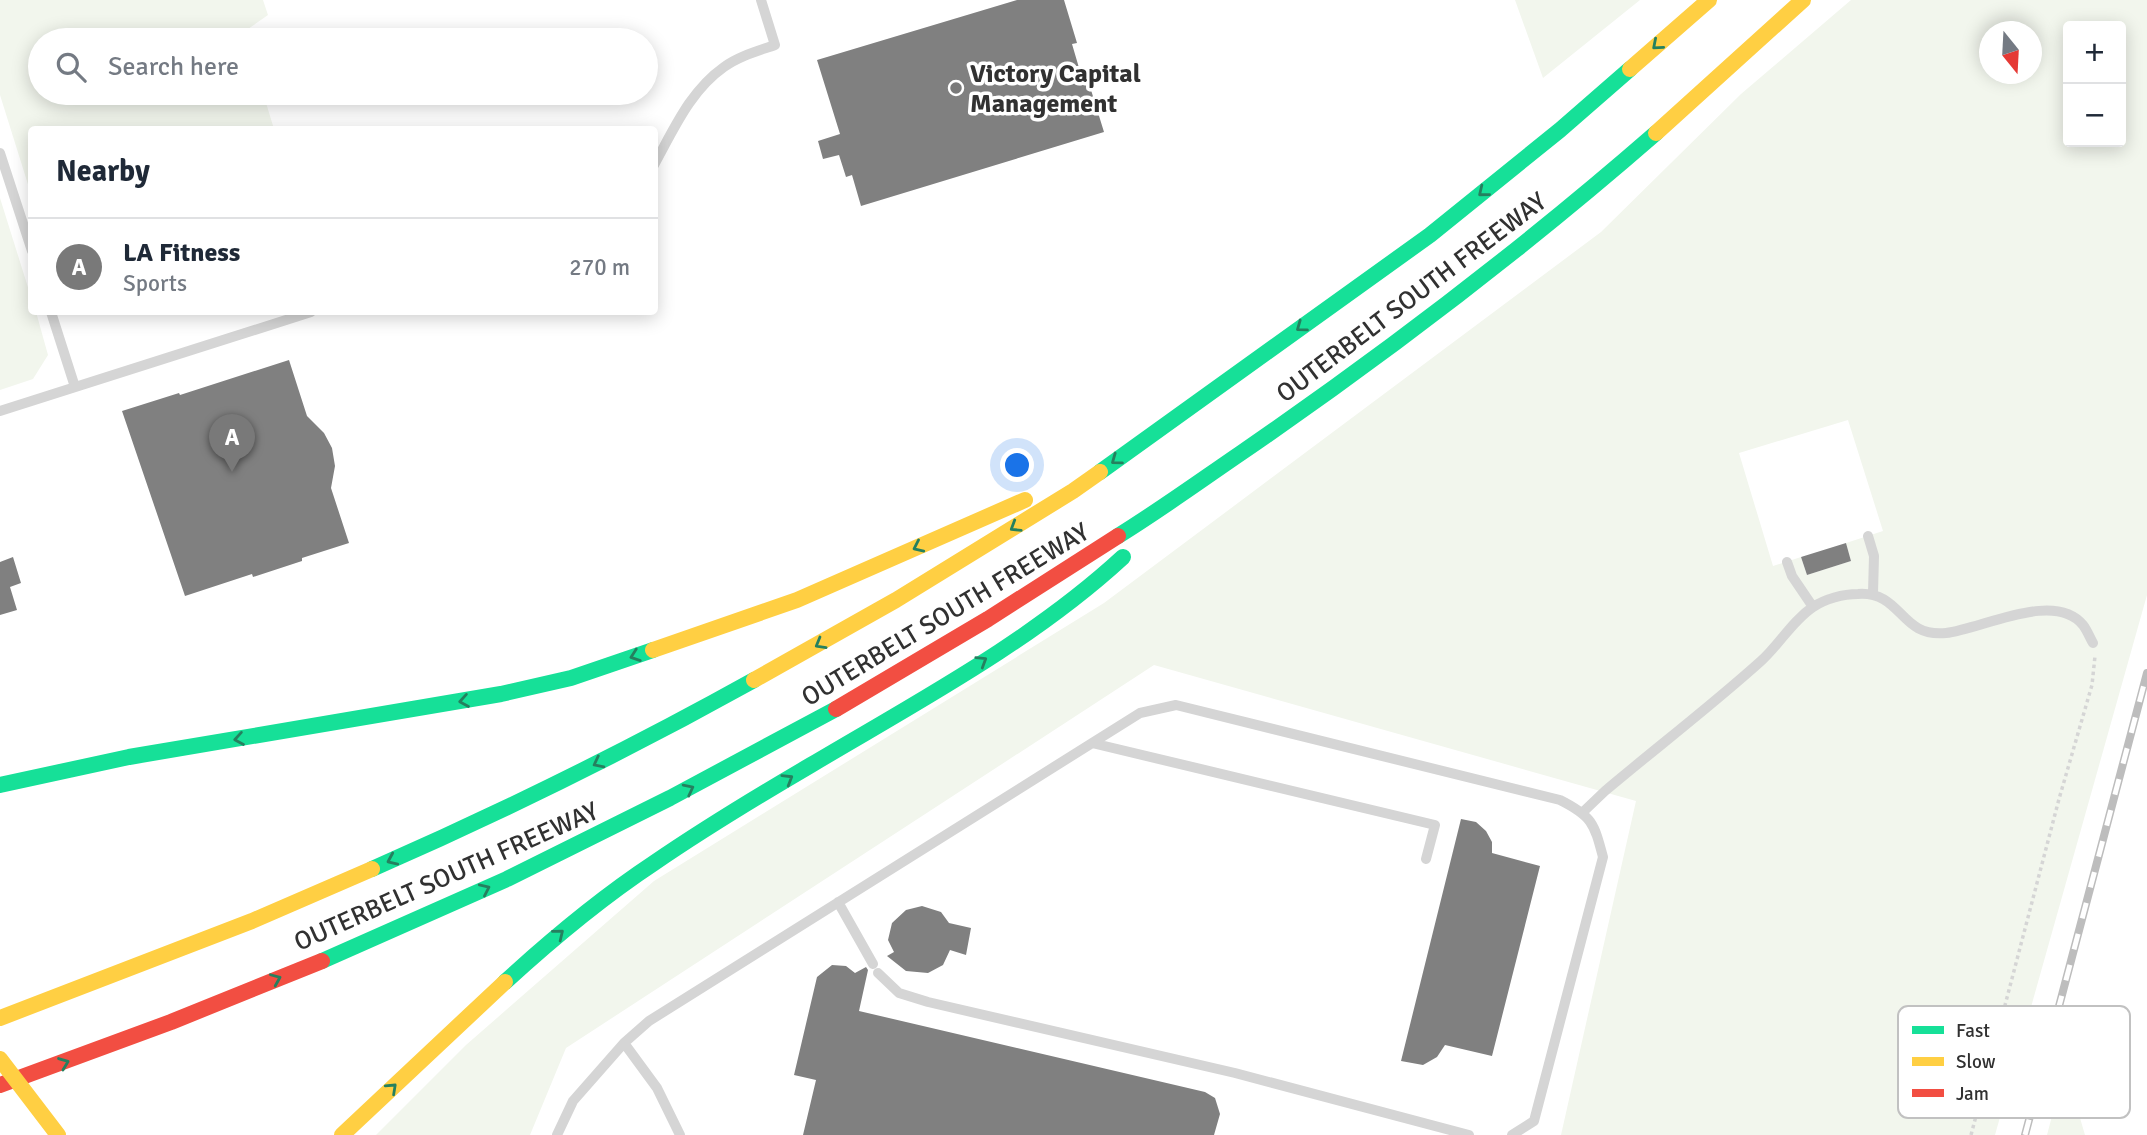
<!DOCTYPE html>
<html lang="en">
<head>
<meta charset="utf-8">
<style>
	body { margin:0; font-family:Signika,sans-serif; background:#f2f2f3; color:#1f2937 }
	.controls { position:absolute; right:21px; top:21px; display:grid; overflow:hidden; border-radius:7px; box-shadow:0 4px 18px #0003 }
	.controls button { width:63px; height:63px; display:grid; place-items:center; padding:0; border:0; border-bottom:2px solid #e0e1e3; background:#fff; color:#1f2937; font:35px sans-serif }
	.compass { position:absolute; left:1979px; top:21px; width:63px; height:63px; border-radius:50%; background:#fff; box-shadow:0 4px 18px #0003; rotate:162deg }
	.you { position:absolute; left:1018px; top:466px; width:24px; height:24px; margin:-18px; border:5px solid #fff; border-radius:50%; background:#1a73e8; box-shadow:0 0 0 10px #1a73e833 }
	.badge { display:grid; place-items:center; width:46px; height:46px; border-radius:50%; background:#797979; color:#fff; font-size:23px; font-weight:700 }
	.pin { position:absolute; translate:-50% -58px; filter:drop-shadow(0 2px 4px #0008) }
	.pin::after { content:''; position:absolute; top:37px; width:24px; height:21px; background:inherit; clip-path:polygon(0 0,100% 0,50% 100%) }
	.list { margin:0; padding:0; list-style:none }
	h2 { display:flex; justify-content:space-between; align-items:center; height:91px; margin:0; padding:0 28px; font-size:30px }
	h2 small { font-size:23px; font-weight:400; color:#747a83 }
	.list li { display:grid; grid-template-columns:46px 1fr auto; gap:21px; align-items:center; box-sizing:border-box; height:98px; padding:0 28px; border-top:2px solid #e0e1e3 }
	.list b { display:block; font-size:26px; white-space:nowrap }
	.list p { margin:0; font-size:23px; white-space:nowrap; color:#747a83 }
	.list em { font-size:23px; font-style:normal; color:#747a83 }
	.icon { flex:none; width:38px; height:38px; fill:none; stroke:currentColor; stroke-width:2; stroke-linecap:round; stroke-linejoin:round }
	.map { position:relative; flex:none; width:2147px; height:1135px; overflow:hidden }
	.search { position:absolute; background:#fff; box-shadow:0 4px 18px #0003; left:28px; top:28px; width:630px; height:77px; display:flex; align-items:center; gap:18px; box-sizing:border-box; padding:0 24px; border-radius:38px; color:#747a83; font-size:26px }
	.panel { position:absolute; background:#fff; box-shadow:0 4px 18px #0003; left:28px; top:126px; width:630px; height:189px; border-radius:7px }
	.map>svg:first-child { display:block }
	.green { fill:#f2f6ed; fill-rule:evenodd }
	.building { fill:#808080 }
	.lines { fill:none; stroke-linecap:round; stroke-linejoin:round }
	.path { stroke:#d5d5d5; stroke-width:3.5; stroke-dasharray:3.5 3.5; stroke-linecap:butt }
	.lane { stroke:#d5d5d5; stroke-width:10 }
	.fast { stroke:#16e098; stroke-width:16 }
	.slow { stroke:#ffcf43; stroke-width:16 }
	.jam { stroke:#f24e42; stroke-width:16 }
	.rail-casing { stroke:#bdbdbd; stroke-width:8 }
	.rail { stroke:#fff; stroke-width:5; stroke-dasharray:16; stroke-linecap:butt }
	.slow-bridge { stroke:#ffcf43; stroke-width:16 }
	.oneway { stroke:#25805f }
	.poi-dot { fill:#797979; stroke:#fff; stroke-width:2.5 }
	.labels { text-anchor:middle; stroke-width:7; stroke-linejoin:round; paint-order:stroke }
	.poi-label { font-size:26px; font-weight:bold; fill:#313131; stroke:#fff; text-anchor:start }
	.street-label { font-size:26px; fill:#313131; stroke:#fff }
	.key { fill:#fff; stroke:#c1c1c1; stroke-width:2 }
	.key-label { font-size:19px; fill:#313131 }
</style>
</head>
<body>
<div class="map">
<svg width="2147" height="1135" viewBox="0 0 2147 1135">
	<rect width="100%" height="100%" fill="#fff"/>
	<path class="green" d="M0 0H263L268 15 248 29 249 40H40V93H263L274 129 32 130 31 194 0 95Z
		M1515 0H1640L1543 78Z
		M1851 0H2147V595L1995 1135H1561L1636 801 1154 665 566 1048 530 1135H376L466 1045 654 881 1104 603 1601 232 1741 94ZM2068 26H2121V142H2068ZM1990 32H2032V74H1990ZM1848 420 1883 531 1846 543 1851 561 1807 575 1801 557 1773 566 1739 453Z
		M0 198 31 297 32 312H36L48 355 33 379 0 390Z
		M2065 1067 2085 1135H2047Z"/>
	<path class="building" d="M1017 0H1064L1077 43 1072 44 1082 78 1087 77 1104 132 861 206 852 175 846 177 839 155 823 159 818 141 840 134 817 60Z
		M289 360 307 416 324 433 332 448 335 466 331 488 349 543 302 558V561L253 577 252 574 185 596 122 411 179 393 180 395Z
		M1846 543 1851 561 1807 575 1801 557Z
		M13 557 21 583 10 587 17 610 0 615V562Z
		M1461 819 1476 822 1486 831 1492 842V853L1540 866 1492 1056 1445 1045 1437 1057 1423 1065 1401 1061Z
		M922 906 941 912 949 923 971 928 966 955 950 950 943 965 928 973 906 971 887 956 894 952 888 940 892 923 906 910Z
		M832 965 846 966 855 973 866 967 868 970 859 1011 1205 1092 1215 1098 1220 1114 1214 1135H803L816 1080 794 1075 817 977Z"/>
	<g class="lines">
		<path class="path" d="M1971 1135 2059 799 2092 685 2095 656"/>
		<path class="lane" d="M0 153 32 251
			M654 165C674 129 690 91 724 67 739 56 758 51 775 45L761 0
			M51 312 75 387
			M0 411 311 312
			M1868 536 1874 556 1873 593
			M1787 562 1792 576 1813 607
			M1092 743 1435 825 1426 859
			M1583 812 1605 791C1656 748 1711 706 1761 661 1779 645 1792 621 1813 607 1825 599 1843 594 1858 594 1903 591 1899 638 1946 633 1982 629 2054 590 2083 625 2087 630 2090 638 2093 643
			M838 902 873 964
			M878 973 899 993 928 1002 1235 1073 1469 1135
			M624 1043 657 1088 680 1135
			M557 1135 573 1101 624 1043 649 1021 1140 713 1176 705 1560 800C1592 816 1594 823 1603 857L1534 1121 1512 1135"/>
		<path class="fast" d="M1100 472 1430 235 1560 130 1630 69
			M1118 536C1160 510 1200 481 1241 453 1385 354 1524 248 1656 133
			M0 785 129 757 501 694 571 678 653 650
			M372 869C502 812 630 749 754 680
			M322 961 507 879 670 798 836 709
			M505 982C552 939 601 898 654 863 705 828 758 796 811 765 917 702 1032 641 1123 557"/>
		<path class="slow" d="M1630 69 1709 0
			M1656 133 1803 0
			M653 650 797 600 1025 500
			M754 680 896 600 1073 491 1100 472
			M0 1018 252 921 372 869
			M342 1135 505 982"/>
		<path class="jam" d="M836 709 988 619 1118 536
			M0 1085 171 1022 322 961"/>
		<defs>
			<path id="rail" d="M2025 1135 2147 673"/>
		</defs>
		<use href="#rail" class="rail-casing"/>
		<use href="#rail" class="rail"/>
		<path class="slow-bridge" d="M0 1059 58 1135"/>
	</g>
	<defs><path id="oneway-chevron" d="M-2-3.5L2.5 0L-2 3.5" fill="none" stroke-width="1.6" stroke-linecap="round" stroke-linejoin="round" transform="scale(1.75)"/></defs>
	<g class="oneway">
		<use href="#oneway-chevron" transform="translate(1657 45) rotate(139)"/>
		<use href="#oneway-chevron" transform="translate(1483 192) rotate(141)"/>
		<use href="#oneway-chevron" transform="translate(1301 327) rotate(144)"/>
		<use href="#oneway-chevron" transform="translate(1116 460) rotate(144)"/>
		<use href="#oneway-chevron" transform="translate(1015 527) rotate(148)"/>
		<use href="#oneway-chevron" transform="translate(918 547) rotate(155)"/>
		<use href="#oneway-chevron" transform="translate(820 644) rotate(150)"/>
		<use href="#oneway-chevron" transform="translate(635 656) rotate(161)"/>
		<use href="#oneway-chevron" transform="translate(982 661) rotate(-32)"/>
		<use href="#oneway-chevron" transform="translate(464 701) rotate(170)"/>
		<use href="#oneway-chevron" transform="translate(239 739) rotate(170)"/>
		<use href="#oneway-chevron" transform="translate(598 763) rotate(153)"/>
		<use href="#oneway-chevron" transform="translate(788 779) rotate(-31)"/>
		<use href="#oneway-chevron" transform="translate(689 789) rotate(-27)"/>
		<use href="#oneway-chevron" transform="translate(392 860) rotate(156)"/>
		<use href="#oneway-chevron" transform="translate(485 889) rotate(-25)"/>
		<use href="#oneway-chevron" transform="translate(559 934) rotate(-39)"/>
		<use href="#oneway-chevron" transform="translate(276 979) rotate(-23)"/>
		<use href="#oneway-chevron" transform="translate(64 1063) rotate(-21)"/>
		<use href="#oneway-chevron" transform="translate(392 1088) rotate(-43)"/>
	</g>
	<circle class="poi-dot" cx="956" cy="88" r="7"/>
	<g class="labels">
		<g class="poi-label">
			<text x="970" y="82">Victory Capital<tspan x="970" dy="30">Management</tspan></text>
		</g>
		<g class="street-label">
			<text transform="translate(1411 297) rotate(-37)" y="9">OUTERBELT SOUTH FREEWAY</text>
			<text transform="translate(945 614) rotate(-31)" y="9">OUTERBELT SOUTH FREEWAY</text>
			<text transform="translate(446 876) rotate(-24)" y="9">OUTERBELT SOUTH FREEWAY</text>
		</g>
	</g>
	<rect x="1898" y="1006" width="232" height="112" rx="10" class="key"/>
	<rect x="1912" y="1026" width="32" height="8" fill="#16e098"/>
	<rect x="1912" y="1057" width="32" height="9" fill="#ffcf43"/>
	<rect x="1912" y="1089" width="32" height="8" fill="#f24e42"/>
	<g class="key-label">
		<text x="1956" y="1037">Fast</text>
		<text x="1956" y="1068">Slow</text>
		<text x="1956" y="1100">Jam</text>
	</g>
</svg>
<div class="controls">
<button>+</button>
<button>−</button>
</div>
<svg class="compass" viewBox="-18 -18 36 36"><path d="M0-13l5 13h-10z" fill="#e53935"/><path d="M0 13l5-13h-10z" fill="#747a83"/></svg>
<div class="you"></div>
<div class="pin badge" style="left:232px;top:472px">A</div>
<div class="search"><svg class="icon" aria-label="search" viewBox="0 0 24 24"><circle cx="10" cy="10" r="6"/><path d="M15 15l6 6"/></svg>Search here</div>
<section class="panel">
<h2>Nearby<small></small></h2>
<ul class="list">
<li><span class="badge">A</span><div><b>LA Fitness</b><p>Sports</p></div><em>270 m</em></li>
</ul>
</section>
</div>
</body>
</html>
